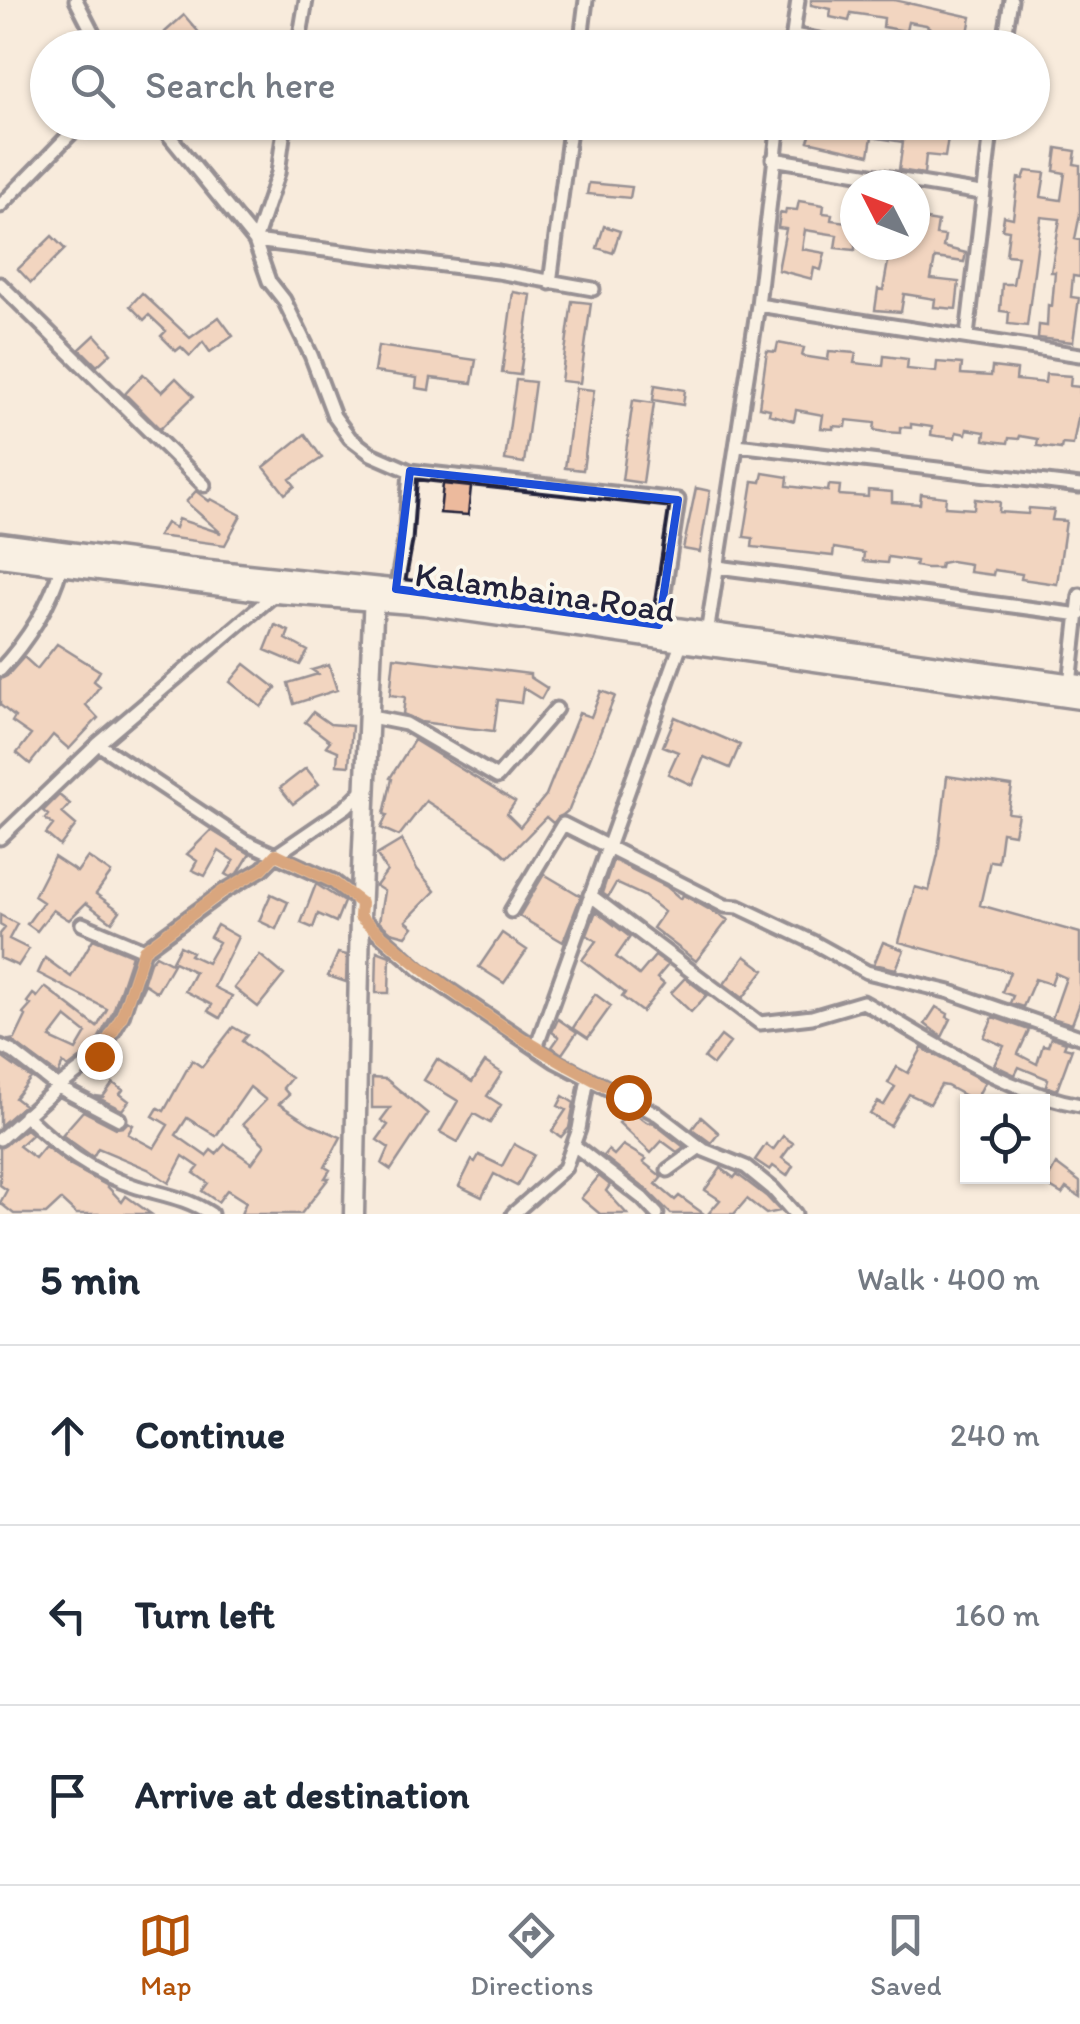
<!DOCTYPE html>
<html lang="en">
<head>
<meta charset="utf-8">
<style>
	body { margin:0; font-family:Itim,sans-serif; background:#f2f2f3; color:#1f2937 }
	.controls { position:absolute; right:30px; bottom:30px; display:grid; overflow:hidden; border-radius:0px; box-shadow:0 2px 8px #0004 }
	.controls button { width:90px; height:90px; display:grid; place-items:center; padding:0; border:0; border-bottom:2px solid #e0e1e3; background:#fff; color:#1f2937; font:50px sans-serif }
	.compass { position:absolute; left:840px; top:170px; width:90px; height:90px; border-radius:50%; background:#fff; box-shadow:0 2px 8px #0004; rotate:312deg }
	.stop { position:absolute; width:30px; height:30px; margin:-22px; border:8px solid #b45309; border-radius:50%; background:#fff }
	.stop.end { background:#b45309; border-color:#fff; box-shadow:0 2px 10px #0008 }
	.list { margin:0; padding:0; list-style:none }
	h2 { display:flex; justify-content:space-between; align-items:center; height:130px; margin:0; padding:0 40px; font-size:42px }
	h2 small { font-size:32px; font-weight:400; color:#747a83 }
	.list li { display:grid; grid-template-columns:65px 1fr auto; gap:30px; align-items:center; box-sizing:border-box; height:180px; padding:0 40px; border-top:2px solid #e0e1e3 }
	.list b { display:block; font-size:38px; white-space:nowrap }
	.list em { font-size:32px; font-style:normal; color:#747a83 }
	.icon { flex:none; width:55px; height:55px; fill:none; stroke:currentColor; stroke-width:2; stroke-linecap:round; stroke-linejoin:round }
	.map { position:relative; flex:none; width:1080px; height:1214px; overflow:hidden }
	.search { position:absolute; background:#fff; box-shadow:0 2px 8px #0004; left:30px; right:30px; top:30px; height:110px; display:flex; align-items:center; gap:25px; box-sizing:border-box; padding:0 35px; border-radius:55px; color:#747a83; font-size:38px }
	.sheet { height:670px; background:#fff }
	nav { display:flex; justify-content:space-around; align-items:center; box-sizing:border-box; height:140px; border-top:2px solid #e0e1e3; background:#fff; font-size:28px; color:#747a83 }
	nav a { display:grid; justify-items:center; gap:5px }
	nav .on { color:#b45309 }
	.map>svg:first-child { display:block }
	.building { fill:#ecba9d; stroke:#22223b; stroke-width:2.5; fill-rule:evenodd }
	.lines { fill:none; stroke-linecap:round; stroke-linejoin:round }
	.street-casing { stroke:#22223b; stroke-width:19 }
	.secondary-casing { stroke:#22223b; stroke-width:25 }
	.street { stroke:#fbf7ec; stroke-width:11 }
	.secondary { stroke:#fbf7ec; stroke-width:18 }
	.route { stroke:#b45309; stroke-width:12 }
	.marked { fill:none; stroke:#1d4ed8; stroke-width:8; stroke-linejoin:round }
	.labels { text-anchor:middle; stroke-width:8; stroke-linejoin:round; paint-order:stroke }
	.street-label { font-size:35px; fill:#22223b; stroke:#fbf7ec }
</style>
</head>
<body>
<div class="map">
<svg width="1080" height="1214" viewBox="0 0 1080 1214">
	<rect width="100%" height="100%" fill="#f8ebdc"/>
	<filter id="ink" filterUnits="userSpaceOnUse"><feTurbulence type="fractalNoise" baseFrequency=".01" numOctaves="2"/><feDisplacementMap in="SourceGraphic" scale="20" xChannelSelector="R" yChannelSelector="G"/><feConvolveMatrix kernelMatrix="1 2 1 2 8 2 1 2 1" color-interpolation-filters="sRGB"/></filter>
	<g filter="url(#ink)">
		<path class="building" d="M811 0H894L971 17 968 33 958 31 955 48H937L940 37 933 36 934 31 926 25 908 22 906 31 883 27 884 18 865 15 851 13 849 21 830 17 831 9 811 5Z
			M184 15 207 42 201 48H178L165 32Z
			M788 122H875L933 136 935 122H939L946 123 944 137 948 138 945 157 926 155 924 174 899 170 903 142 872 137 869 155 808 141 811 132 788 126Z
			M1057 148 1076 151 1074 164 1080 165V214L1075 239 1080 240V277L1073 276 1071 297 1079 298 1073 342 1038 338 1039 325 1047 326 1048 305 1052 306 1055 272H1051L1060 219 1041 217 1027 326 1008 324 1009 312 1000 311 1002 284H1013L1018 256 1006 255 1009 230 1002 229 1004 216 1013 218 1018 178 1023 179 1026 171 1045 173 1041 197 1061 200 1065 173 1054 171Z
			M589 183 632 187 630 198 587 194Z
			M799 201 824 205 823 213 832 214 831 220 855 223V250L835 248 837 235 805 230 802 249 825 253 821 270 814 268 812 279 778 270 786 229 778 228 780 213 785 214 786 209 797 210Z
			M915 218 938 222 936 235 945 236 943 247 966 253 964 262 935 258 931 279 959 282 956 309 934 307 935 299 904 294 901 312 875 310 878 289 883 290 891 245H915Z
			M604 226 620 231 613 253 597 248Z
			M52 236 65 249 31 283 18 269Z
			M513 292 531 295 520 375 502 373Z
			M142 293 190 338 219 317 233 336 210 352 203 342 190 356 181 347 176 351 161 336 166 331 149 315 144 320 130 306Z
			M572 301 591 303 580 383 561 381Z
			M95 335 111 353 97 366 80 349Z
			M778 343 804 348 802 356 828 360 829 351 856 353 854 363 883 366 884 356 908 359 907 369 936 372 937 362 962 364 961 374 991 376 992 367 1017 370 1016 380 1045 383 1046 374 1071 376 1070 386 1080 387V408L1073 445 1062 444 1061 449 1037 446 1038 439 1020 436 1019 439 1009 438 1008 443 999 442 984 440 985 432 967 429 966 434 956 432 955 438 937 436 931 435 932 427 911 424V428L900 427V433L884 432 874 430 875 423 847 420 846 427 833 426V429L821 428 823 415 796 410 794 421 769 414 770 409 759 407 767 351 776 352Z
			M378 346 476 360 472 383 431 378 429 390 416 388 417 378 374 372Z
			M143 374 162 392 176 378 194 396 160 429 125 394Z
			M516 380 535 382 524 463 505 460Z
			M655 385 685 390 683 405 653 400Z
			M576 388 594 390 583 470 565 468Z
			M633 400 654 403 643 483 622 480Z
			M305 434 322 458 290 479 295 486 285 494 264 467Z
			M763 473 788 477 787 486 828 491 829 485 840 486 839 495 868 497V490L892 492V502L920 504 921 494 946 497 945 507 974 509 975 499 1000 502 999 512 1028 514 1029 508 1054 510 1052 520 1066 521 1057 584 1021 579 1022 574 994 570 993 575 969 572 970 564 951 561 941 563 940 568H926L915 566 916 561 888 557 887 563 863 561 864 553 834 548 833 556 752 547 753 538 744 537 753 481 761 482Z
			M443 484 471 487 468 515 440 513Z
			M696 488 710 491 700 552 683 549Z
			M196 491 209 501 211 499 241 515 225 545 158 536 166 523 175 528 178 519 221 533 186 502Z
			M275 625 289 631 286 639 308 651 300 665 265 650Z
			M57 644 100 671 94 681 100 686 86 705 98 718 69 749 53 735 30 764 17 753 31 735 12 722 15 717 0 705V679L7 676 24 657 37 669Z
			M394 657 530 674V677L547 688 541 699 523 688 521 703 498 700 494 731 420 722 403 714 405 697 390 695Z
			M245 664 276 688 261 707 230 682Z
			M329 665 337 690 294 704 288 683 318 674 312 670Z
			M601 691 615 696 569 810 553 823 546 817 507 857 494 845 426 801 399 836 381 828 387 815 384 814 392 779 390 778 414 740 515 802 507 814 520 827 546 795 579 713 591 717Z
			M313 712 330 724 352 726 349 766 337 765 338 751 326 746 330 741 305 722Z
			M675 717 740 745 730 768 704 757 692 785 668 774 678 752 663 746Z
			M306 768 319 784 293 804 280 788Z
			M947 776 1012 786 1008 813 1018 814 1014 834 1002 832 998 862 990 861 980 905 1080 933V1003L1072 1024 1052 1018 1066 978 1055 973 1051 984 1035 979 1023 1007 1010 1003 1013 996 1002 992 1010 972 899 942 915 887 929 891 938 854Z
			M59 795 70 804 62 813 76 825 60 846 46 834 53 825 45 819 48 815 43 811Z
			M211 830 250 854 239 872 231 877 226 874 234 861 219 851 205 876 192 870 197 861 187 854Z
			M402 840 417 869 435 891 406 921 413 927 406 936 391 932 379 922 384 891 376 886 387 871 377 855Z
			M54 857 77 872 88 857 111 873 96 894 120 911 112 922 86 903 69 920 53 910 37 931 27 924 43 902 34 896Z
			M613 860 667 887 681 899 683 895 728 920 696 961 653 928 664 912 644 896 616 883 608 897 602 893Z
			M544 874 581 896 563 942 519 916Z
			M316 884 344 902 336 922 318 914 313 928 301 923Z
			M271 894 288 902 276 929 259 921Z
			M596 911 630 937 616 957 639 975 655 956 668 965 657 978 664 984 642 1012 622 997 625 993 582 960 596 941 587 935Z
			M0 915 17 924 9 939 29 949 18 966 0 958V934L5 928 0 925Z
			M217 925 238 937 214 987 232 996 220 1018 208 1011 212 1005 185 991 195 972 172 961 180 946 192 952 190 955 207 963 219 942 210 937Z
			M502 933 527 950 504 983 479 967Z
			M93 939 132 955 113 1012 92 1050 68 1068 63 1063 58 1075 10 1040 15 1039 26 1016 23 1014 31 1005 27 1002 33 994 37 997 45 987 97 1027 107 1009 38 973 45 958 71 977ZM66 1017 86 1033 76 1050 50 1038Z
			M883 942 904 950 896 969 874 964Z
			M377 951 390 956 389 993H376Z
			M338 953 347 955 346 982 328 976Z
			M156 955 173 964 157 992 145 984 138 999 150 962Z
			M260 955 284 975 258 1007 234 988Z
			M745 956 764 970 743 998 724 984Z
			M685 978 707 995 691 1012 671 993Z
			M595 994 611 1006 588 1038 573 1028Z
			M936 1007 948 1014 947 1017 951 1019 942 1037 925 1024Z
			M993 1017 1029 1030 1018 1054 1037 1064 1043 1045 1048 1046 1051 1037 1066 1042 1064 1047 1072 1049 1057 1090 1046 1086 1048 1079 1019 1067 1015 1075 994 1065 1004 1046 984 1037Z
			M558 1019 577 1032 562 1054 552 1047 559 1037 552 1032Z
			M233 1027 247 1035 242 1041 291 1078 283 1088 289 1095 279 1104 310 1124 341 1137 325 1167 330 1170 325 1178H329L301 1214H241L246 1202 227 1190 218 1202 202 1191 208 1183 194 1173 199 1167 183 1156 169 1183 148 1169 98 1148 93 1157 62 1135 83 1111 116 1128 123 1127 128 1122 133 1125 128 1134 154 1148 168 1125 153 1116 158 1108 164 1111 192 1060 202 1067ZM250 1087 266 1100 243 1124 265 1145 252 1163 225 1144 216 1154 211 1150 206 1156 176 1135 187 1118 216 1136Z
			M721 1036 730 1043 713 1065 704 1058Z
			M922 1048 985 1082 975 1101 947 1086 941 1085 930 1104 909 1094 890 1126 870 1114 878 1102 884 1105 895 1087 888 1083 897 1067 908 1073Z
			M0 1056 31 1078 15 1098 24 1105 0 1126Z
			M437 1059 472 1082 485 1062 502 1073 487 1096 501 1105 490 1123 474 1114 458 1142 440 1132 458 1101 424 1080Z
			M372 1078 386 1079 428 1114 391 1170 382 1164 389 1148 377 1140 388 1125 381 1120 390 1108H372Z
			M113 1083 123 1090 120 1094 129 1101 122 1110 95 1096 103 1097Z
			M563 1096 574 1103 569 1128 561 1137 552 1131 566 1110 558 1106Z
			M630 1111 648 1123 652 1122 684 1147 677 1152 662 1141 651 1153 619 1123Z
			M701 1117 719 1133 711 1143 692 1129Z
			M26 1129 32 1134 19 1146 35 1158 45 1146 71 1166 106 1185 122 1202 126 1196 151 1214H76L61 1200 46 1214H14L0 1203 7 1190 0 1185V1148Z
			M783 1136 793 1143 782 1158 793 1166 787 1176 773 1166 770 1170 755 1160 766 1144 773 1150Z
			M514 1144 534 1155 517 1186 494 1174 482 1197 459 1186 472 1160 475 1162 479 1155 502 1166Z
			M623 1145 646 1159 643 1162 662 1177 656 1184 675 1200 679 1196 704 1214H671L648 1191 603 1156 608 1150 614 1155Z
			M1056 1164 1080 1182V1197L1066 1188 1062 1194 1045 1184Z
			M721 1168 734 1178 737 1174 766 1196 780 1211 766 1214 747 1199 734 1214H708L720 1200 705 1190Z
			M599 1176 610 1185 606 1191 627 1214H600L581 1198Z"/>
		<g class="lines">
			<defs>
				<path id="street" d="M76 0 97 41 107 48
					M793 35 862 48
					M298 48 306 0
					M580 48 586 0
					M791 48 798 0
					M1003 48 1011 0
					M158 122 255 241 269 281 284 300 311 355 334 416 350 438 371 454 410 471 678 500 659 625
					M773 159 981 193
					M0 206 82 122
					M255 241 498 272 593 289
					M255 241 278 173 285 122
					M550 283 571 122
					M0 284 204 485
					M758 305 1080 355
					M967 336 992 122
					M737 445 1080 486
					M718 567 1080 615
					M395 596 405 541 410 471
					M707 634 758 305 779 122
					M0 670C27 641 51 604 61 566
					M1070 684 1080 595
					M371 717 406 724 497 777 556 709
					M98 744 244 841 333 881 361 903
					M0 838 98 744 276 593
					M590 895 760 1023 812 1017 863 1002C931 1040 1002 1091 1080 1105
					M511 911 563 824 725 906 739 907 813 942 867 972 950 992 1080 1037
					M360 917 421 971 555 1061 657 1114 704 1150 746 1167 773 1189 795 1214
					M82 924 144 950
					M0 1046 13 1052 58 1087 119 1119
					M536 1048 681 644
					M25 1115C58 1147 91 1173 137 1187 164 1195 187 1198 211 1214
					M0 1139 58 1087 99 1056 122 1016 144 950 223 892 262 869 276 855 346 807 365 788
					M575 1146 642 1198 657 1214
					M668 1170 700 1147
					M513 1214 565 1168 579 1129 588 1078"/>
				<path id="secondary" d="M0 543 189 568 429 593 1080 685
					M0 557 276 593 424 605 1080 699
					M354 1214 360 917 374 593"/>
			</defs>
			<use href="#street" class="street-casing"/>
			<use href="#secondary" class="secondary-casing"/>
			<use href="#street" class="street"/>
			<use href="#secondary" class="secondary"/>
		</g>
	</g>
	<g class="lines" filter="url(#ink)">
		<path class="route" d="M99 1056 122 1016 144 950 222 892 262 869 276 854 332 881 361 903 360 917C441 988 530 1050 628 1097"/>
	</g>
	<path d="M0 0H1080V1214H0ZM410 471 678 500 659 625 396 589Z" fill="#f8ebdc" fill-opacity=".55" fill-rule="evenodd"/>
	<path class="marked" d="M410 471 678 500 659 625 396 589Z"/>
	<g class="labels">
		<g class="street-label">
			<text transform="translate(545 592) rotate(8)" y="12">Kalambaina Road</text>
		</g>
	</g>
</svg>
<div class="controls">
<button><svg class="icon" aria-label="locate" viewBox="0 0 24 24"><circle cx="12" cy="12" r="6"/><path d="M12 2v4M12 18v4M2 12h4M18 12h4"/></svg></button>
</div>
<svg class="compass" viewBox="-18 -18 36 36"><path d="M0-13l5 13h-10z" fill="#e53935"/><path d="M0 13l5-13h-10z" fill="#747a83"/></svg>
<div class="stop" style="left:628px;top:1097px"></div>
<div class="stop end" style="left:99px;top:1056px"></div>
<div class="search"><svg class="icon" aria-label="search" viewBox="0 0 24 24"><circle cx="10" cy="10" r="6"/><path d="M15 15l6 6"/></svg>Search here</div>
</div>
<section class="sheet">
<h2>5 min<small>Walk · 400 m</small></h2>
<ul class="list">
<li><svg class="icon" aria-label="ahead" viewBox="0 0 24 24"><path d="M12 20V5M6 11l6-6 6 6"/></svg><div><b>Continue</b></div><em>240 m</em></li>
<li><svg class="icon" aria-label="left" viewBox="0 0 24 24"><path d="M17 20v-9H6M10 6l-5 5 5 5"/></svg><div><b>Turn left</b></div><em>160 m</em></li>
<li><svg class="icon" aria-label="arrive" viewBox="0 0 24 24"><path d="M6 21V4h12l-3 4 3 4H6"/></svg><div><b>Arrive at destination</b></div></li>
</ul>
</section>
<nav>
<a class="on"><svg class="icon" aria-label="map" viewBox="0 0 24 24"><path d="M3 6l6-2 6 2 6-2v14l-6 2-6-2-6 2zM9 4v14M15 6v14"/></svg>Map</a>
<a><svg class="icon" aria-label="directions" viewBox="0 0 24 24"><path d="M12 3l9 9-9 9-9-9zM9 14v-3h6M13 9l2 2-2 2"/></svg>Directions</a>
<a><svg class="icon" aria-label="saved" viewBox="0 0 24 24"><path d="M7 4h10v16l-5-4-5 4z"/></svg>Saved</a>
</nav>
</body>
</html>
